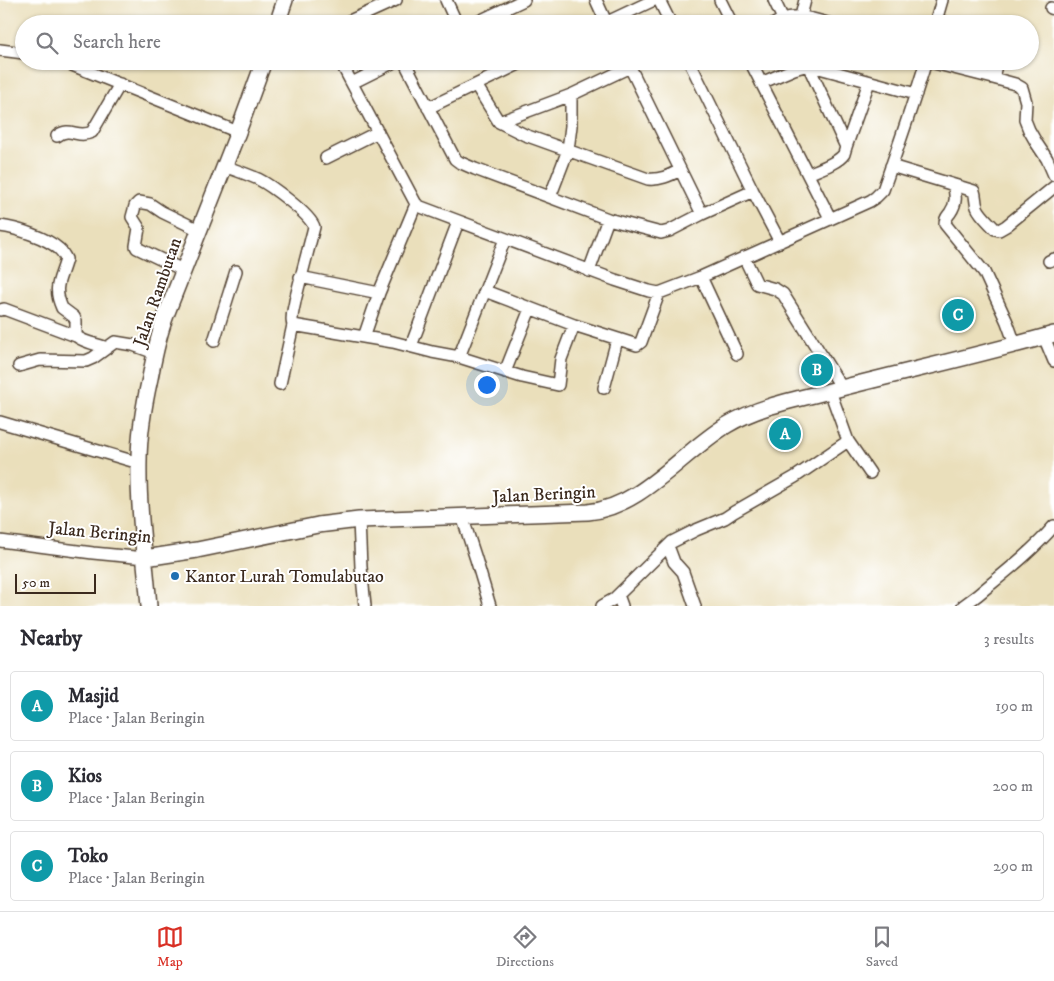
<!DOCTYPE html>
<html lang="en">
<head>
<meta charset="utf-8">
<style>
	body { margin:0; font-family:"IM FELL DW Pica",serif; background:#f2f2f3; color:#2b2b33 }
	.scale { position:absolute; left:15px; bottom:12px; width:81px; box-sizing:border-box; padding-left:5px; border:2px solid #3b2a1e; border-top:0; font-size:14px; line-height:18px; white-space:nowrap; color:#3b2a1e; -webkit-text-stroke:4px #fff; paint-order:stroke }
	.you { position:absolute; left:486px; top:384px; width:18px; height:18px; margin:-12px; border:4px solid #fff; border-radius:50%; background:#1a73e8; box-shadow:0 0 0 8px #1a73e833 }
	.badge { display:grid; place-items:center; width:32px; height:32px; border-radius:50%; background:#d93025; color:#fff; font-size:16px; font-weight:700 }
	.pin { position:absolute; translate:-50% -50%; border:2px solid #fff; box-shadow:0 1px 5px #0006 }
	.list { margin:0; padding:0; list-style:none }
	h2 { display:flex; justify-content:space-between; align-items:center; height:65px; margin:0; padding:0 20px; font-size:21px }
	h2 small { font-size:16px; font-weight:400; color:#7c7c81 }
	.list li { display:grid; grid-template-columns:32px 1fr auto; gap:15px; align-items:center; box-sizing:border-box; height:70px; margin:0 10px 10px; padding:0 10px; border:1px solid #e1e1e2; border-radius:5px }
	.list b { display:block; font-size:19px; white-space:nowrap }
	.list p { margin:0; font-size:16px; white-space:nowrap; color:#7c7c81 }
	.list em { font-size:16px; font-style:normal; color:#7c7c81 }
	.icon { flex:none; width:28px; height:28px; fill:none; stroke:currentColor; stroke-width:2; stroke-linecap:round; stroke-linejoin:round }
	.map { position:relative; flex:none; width:1054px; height:606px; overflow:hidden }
	.search { position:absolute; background:#fff; box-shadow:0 1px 4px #0004; left:15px; right:15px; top:15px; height:55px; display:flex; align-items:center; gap:12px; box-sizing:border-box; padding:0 18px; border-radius:28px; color:#7c7c81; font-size:19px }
	.sheet { height:305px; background:#fff }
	nav { display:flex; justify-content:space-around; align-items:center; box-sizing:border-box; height:70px; border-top:1px solid #e1e1e2; background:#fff; font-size:14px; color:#7c7c81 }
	nav a { display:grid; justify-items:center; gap:2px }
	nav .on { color:#d93025 }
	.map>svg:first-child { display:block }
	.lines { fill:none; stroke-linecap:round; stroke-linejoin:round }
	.street-casing { stroke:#554536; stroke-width:14 }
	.secondary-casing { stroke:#554536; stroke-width:18 }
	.street { stroke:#fff; stroke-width:11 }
	.secondary { stroke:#fff; stroke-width:15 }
	.poi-dot { fill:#1f6fb2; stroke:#fff; stroke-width:2 }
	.labels { text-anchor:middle; stroke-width:4; stroke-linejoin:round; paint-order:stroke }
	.street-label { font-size:18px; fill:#3b2a1e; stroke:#fff }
	.poi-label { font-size:18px; fill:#3b2a1e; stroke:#fff; text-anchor:start }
</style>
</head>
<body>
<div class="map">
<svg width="1054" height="606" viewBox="0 0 1054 606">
	<rect width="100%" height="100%" fill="#fff"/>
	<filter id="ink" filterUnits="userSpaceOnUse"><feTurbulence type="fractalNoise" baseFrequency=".02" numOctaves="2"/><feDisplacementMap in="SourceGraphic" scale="10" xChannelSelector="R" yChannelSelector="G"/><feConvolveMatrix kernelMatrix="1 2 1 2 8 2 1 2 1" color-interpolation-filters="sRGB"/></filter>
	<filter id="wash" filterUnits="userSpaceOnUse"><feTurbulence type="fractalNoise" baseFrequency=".0096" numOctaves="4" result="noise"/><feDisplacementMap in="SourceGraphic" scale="20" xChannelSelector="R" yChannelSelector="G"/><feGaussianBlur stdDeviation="1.12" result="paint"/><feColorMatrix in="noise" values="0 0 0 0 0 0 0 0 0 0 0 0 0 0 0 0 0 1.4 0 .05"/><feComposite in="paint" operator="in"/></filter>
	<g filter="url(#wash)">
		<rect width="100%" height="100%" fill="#eadfbb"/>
	</g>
	<g filter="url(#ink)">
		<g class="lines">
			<defs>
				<path id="street" d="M446 0 457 24
					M596 0 607 24
					M659 0 671 24
					M720 0 732 24
					M1051 8 1054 9
					M801 16 805 0
					M783 19C799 13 816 20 831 24
					M936 20 951 24
					M343 24 396 0
					M473 24 524 0
					M603 24 654 0
					M774 24 783 19 774 0
					M935 24 942 0
					M0 50 24 53
					M62 61 238 132
					M340 61 416 204 421 207 615 280 649 291 659 293 701 277 870 201 876 197 883 190C898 147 913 105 926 61
					M404 61 455 159 459 162 475 169 608 219 661 233 669 231 702 214 753 191
					M627 61 702 214
					M693 61 690 63 753 191 780 242
					M750 61 830 218
					M926 61 993 78 1015 84 1022 88 1026 102 1025 120 1029 130 1037 144 1047 159 1054 175
					M993 78 997 61
					M352 83 396 61
					M761 83 794 69 808 65 916 94
					M476 85 499 122 525 135 648 179C660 180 669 176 680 170
					M428 108 525 61
					M499 122 571 95 630 67
					M57 136C71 126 77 139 92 132L120 84
					M846 147 869 82
					M326 158 378 132
					M224 166C235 170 247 174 258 179 270 185 310 214 314 227 308 251 301 276 295 301 294 309 290 317 293 325L393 342 432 352 459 357 522 377 558 385 561 359 574 325
					M891 166 974 191C976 196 975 202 977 207 980 215 990 223 995 229L999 230 1006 226 1054 187
					M808 174C817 170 838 163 844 154 844 153 846 148 846 147L808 65
					M953 185C956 195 957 203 950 213 947 217 945 218 945 224L984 272 1007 322 1015 344
					M550 197 568 150 571 126V95
					M0 226C17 228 47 238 59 249 63 252 64 256 66 259 61 279 52 286 62 308L74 317 76 321V336C85 343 97 344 107 348
					M744 257 757 284 775 289 783 294 842 388
					M1049 261 1054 259
					M183 270 137 248 136 246 139 228 132 217 135 206 139 202 150 204 162 212 199 230
					M589 271 608 219
					M300 277 379 293
					M701 277 737 354
					M485 291 574 325 637 345 641 342 659 293
					M0 310 4 309 76 336
					M364 337 379 293 416 204
					M1044 337 1054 361
					M214 341 236 271
					M411 346 458 222
					M459 357 505 239
					M19 366 40 360 86 361 93 358 115 342 133 345 155 353
					M505 372 530 309
					M280 384 293 325
					M604 388 617 340
					M0 422 139 463
					M848 441 870 473
					M462 516 476 559 490 606
					M359 520 361 567 365 606
					M0 541 93 553 145 558
					M668 546 674 562 683 572 695 606
					M618 595 672 542 696 530 725 518 734 512 795 477 848 441 830 391
					M602 606 614 599 618 595 622 606
					M963 606C973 599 982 592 991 584 1013 566 1035 548 1054 526"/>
				<path id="secondary" d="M277 24 285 0
					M145 558 197 550 318 525 359 520 588 512C642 507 682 452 727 425 759 406 798 399 834 390 907 371 981 355 1054 334
					M149 606C145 558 138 509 139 461 139 433 144 405 150 378 154 357 158 336 166 315L238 132 264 61"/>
			</defs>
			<use href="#street" class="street-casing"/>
			<use href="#secondary" class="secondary-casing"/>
			<use href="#street" class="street"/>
			<use href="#secondary" class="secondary"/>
		</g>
	</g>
	<circle class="poi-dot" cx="175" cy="576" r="5"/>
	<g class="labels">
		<g class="street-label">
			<text transform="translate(157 292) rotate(-71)" y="6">Jalan Rambutan</text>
			<text transform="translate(544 494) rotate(-3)" y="6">Jalan Beringin</text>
			<text transform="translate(100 532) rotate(5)" y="6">Jalan Beringin</text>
		</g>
		<g class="poi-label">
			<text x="185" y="582">Kantor Lurah Tomulabutao</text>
		</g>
	</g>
</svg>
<div class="scale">50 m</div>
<div class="you"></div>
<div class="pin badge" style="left:785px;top:434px;background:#0f9aa8">A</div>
<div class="pin badge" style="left:817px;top:370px;background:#0f9aa8">B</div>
<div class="pin badge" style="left:958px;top:315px;background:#0f9aa8">C</div>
<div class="search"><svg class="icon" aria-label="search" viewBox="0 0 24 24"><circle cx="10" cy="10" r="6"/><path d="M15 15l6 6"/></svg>Search here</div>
</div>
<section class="sheet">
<h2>Nearby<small>3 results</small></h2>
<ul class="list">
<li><span class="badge" style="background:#0f9aa8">A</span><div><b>Masjid</b><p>Place · Jalan Beringin</p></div><em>190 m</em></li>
<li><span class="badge" style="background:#0f9aa8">B</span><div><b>Kios</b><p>Place · Jalan Beringin</p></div><em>200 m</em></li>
<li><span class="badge" style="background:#0f9aa8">C</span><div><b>Toko</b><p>Place · Jalan Beringin</p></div><em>290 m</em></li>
</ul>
</section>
<nav>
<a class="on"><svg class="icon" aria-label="map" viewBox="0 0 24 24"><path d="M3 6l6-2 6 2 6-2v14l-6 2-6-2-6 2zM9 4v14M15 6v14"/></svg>Map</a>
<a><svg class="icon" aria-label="directions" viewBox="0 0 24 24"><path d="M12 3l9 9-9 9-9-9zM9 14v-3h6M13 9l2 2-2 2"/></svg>Directions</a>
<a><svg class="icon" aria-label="saved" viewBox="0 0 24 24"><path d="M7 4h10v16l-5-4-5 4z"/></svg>Saved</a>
</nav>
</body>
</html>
